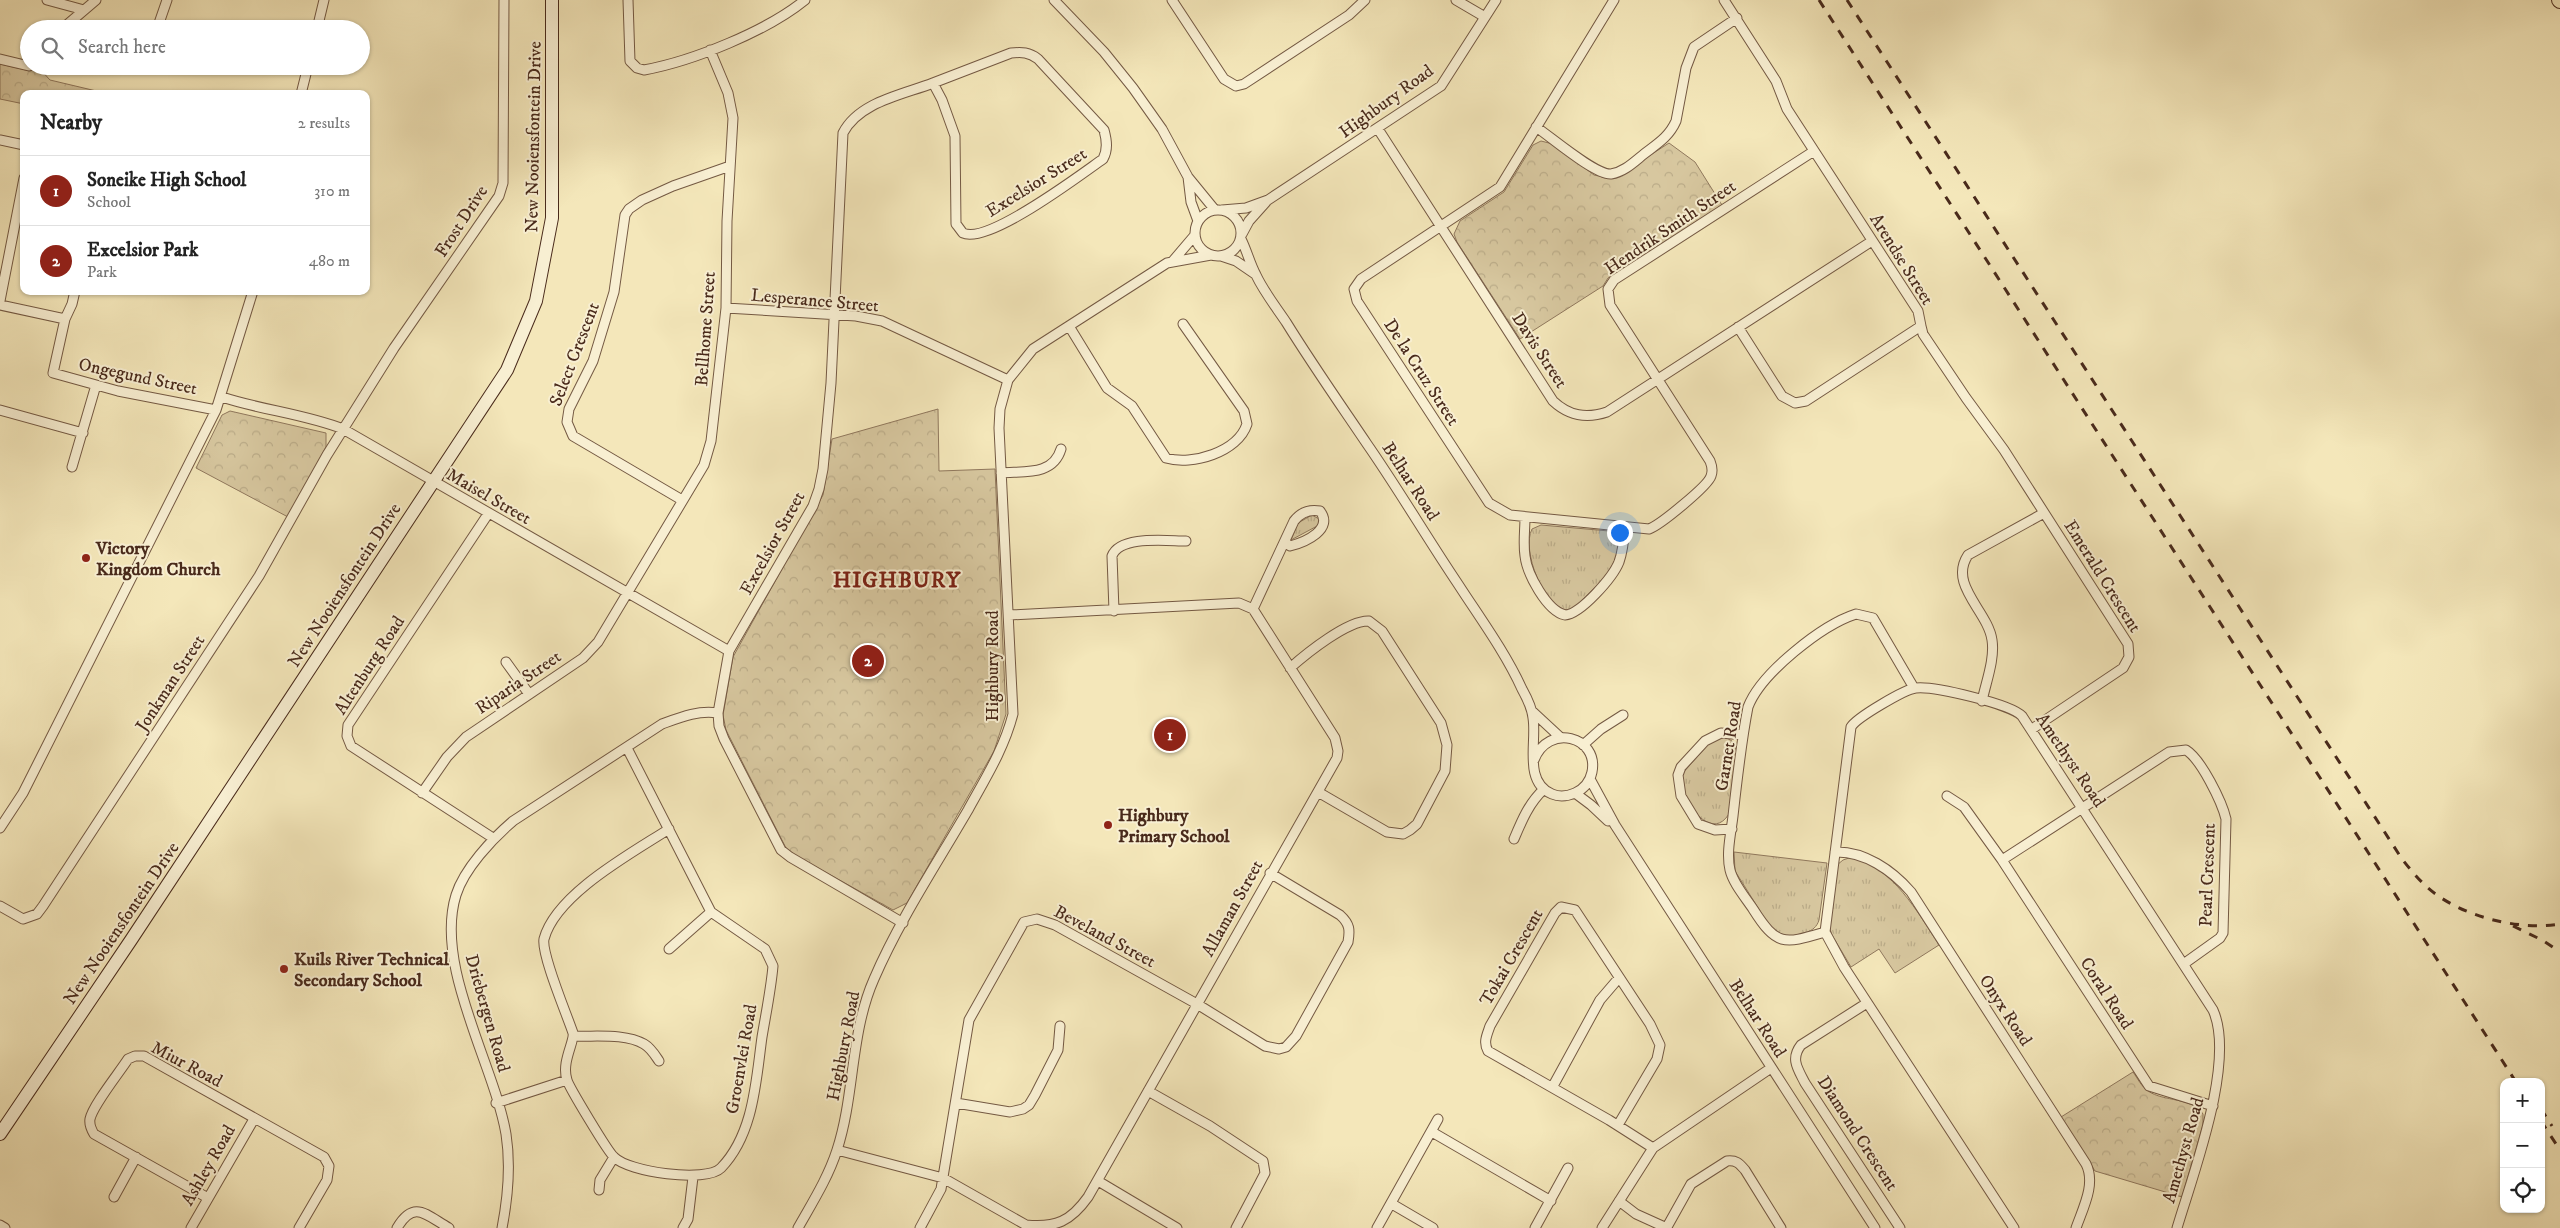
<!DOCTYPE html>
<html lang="en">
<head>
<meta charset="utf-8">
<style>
	body { margin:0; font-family:"IM FELL DW Pica",serif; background:#f6f6f6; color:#222 }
	.controls { position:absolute; right:15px; bottom:15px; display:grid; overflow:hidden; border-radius:10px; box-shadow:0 1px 4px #0004 }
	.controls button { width:45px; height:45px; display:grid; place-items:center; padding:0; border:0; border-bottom:1px solid #e0e0e0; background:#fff; color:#222; font:25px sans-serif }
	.you { position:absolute; left:1619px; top:532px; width:18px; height:18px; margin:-12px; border:4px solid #fff; border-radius:50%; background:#1a73e8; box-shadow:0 0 0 8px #1a73e833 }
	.badge { display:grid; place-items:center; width:32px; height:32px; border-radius:50%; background:#8f2418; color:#fff; font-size:16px; font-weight:700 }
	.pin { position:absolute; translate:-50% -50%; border:2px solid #fff; box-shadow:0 1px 5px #0006 }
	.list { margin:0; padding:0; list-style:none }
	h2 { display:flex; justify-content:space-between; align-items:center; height:65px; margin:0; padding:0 20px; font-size:21px }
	h2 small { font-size:16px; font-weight:400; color:#767676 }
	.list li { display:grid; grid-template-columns:32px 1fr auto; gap:15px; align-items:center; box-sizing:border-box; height:70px; padding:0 20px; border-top:1px solid #e0e0e0 }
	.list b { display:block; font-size:19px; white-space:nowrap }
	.list p { margin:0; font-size:16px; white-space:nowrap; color:#767676 }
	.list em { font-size:16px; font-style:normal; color:#767676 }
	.icon { flex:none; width:28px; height:28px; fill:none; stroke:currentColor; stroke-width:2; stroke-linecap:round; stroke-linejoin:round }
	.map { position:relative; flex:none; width:2560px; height:1228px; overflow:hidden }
	.search { position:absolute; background:#fff; box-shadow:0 1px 4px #0004; left:20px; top:20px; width:350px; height:55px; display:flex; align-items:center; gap:12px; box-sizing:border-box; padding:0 18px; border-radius:28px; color:#767676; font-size:19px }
	.panel { position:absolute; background:#fff; box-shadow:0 1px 4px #0004; left:20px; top:90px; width:350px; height:205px; border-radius:10px }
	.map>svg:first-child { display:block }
	.grass { fill:url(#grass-tufts); stroke:#90785d }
	.forest { fill:url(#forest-crowns); stroke:#90785d }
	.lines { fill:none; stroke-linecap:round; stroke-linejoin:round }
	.street-casing { stroke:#745943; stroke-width:11 }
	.secondary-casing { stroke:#492a1b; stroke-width:14 }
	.primary-casing { stroke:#492a1b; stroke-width:16 }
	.street { stroke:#f8efd2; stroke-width:9 }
	.secondary { stroke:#f8efd2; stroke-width:12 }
	.primary { stroke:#f4e7ba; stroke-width:14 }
	.rail { stroke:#492a1b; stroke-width:3; stroke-dasharray:9 9; stroke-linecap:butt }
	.poi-dot { fill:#8f2418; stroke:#f8efd2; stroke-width:2 }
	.labels { text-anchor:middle; stroke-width:4; stroke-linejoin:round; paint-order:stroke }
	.street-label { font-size:18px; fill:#492a1b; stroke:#f8efd2 }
	.poi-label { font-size:18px; font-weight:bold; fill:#492a1b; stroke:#f8efd2; text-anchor:start }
	.district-label { font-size:22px; font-weight:bold; letter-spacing:1px; fill:#7a1f14; stroke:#f8efd2 }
</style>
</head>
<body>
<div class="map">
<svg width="2560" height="1228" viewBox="0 0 2560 1228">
	<defs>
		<pattern id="grass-tufts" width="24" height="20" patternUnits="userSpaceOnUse" patternTransform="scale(1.25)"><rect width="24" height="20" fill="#d7c79f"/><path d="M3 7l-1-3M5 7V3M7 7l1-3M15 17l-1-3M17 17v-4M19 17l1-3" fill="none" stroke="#baab88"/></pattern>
		<pattern id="forest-crowns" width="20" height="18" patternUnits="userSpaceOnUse" patternTransform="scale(1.25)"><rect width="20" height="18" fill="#d7c79f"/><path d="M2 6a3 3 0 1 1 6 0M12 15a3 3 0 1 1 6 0" fill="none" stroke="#baab88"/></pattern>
	</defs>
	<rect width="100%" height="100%" fill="#f4e7ba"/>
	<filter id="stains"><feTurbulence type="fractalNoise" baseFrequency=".004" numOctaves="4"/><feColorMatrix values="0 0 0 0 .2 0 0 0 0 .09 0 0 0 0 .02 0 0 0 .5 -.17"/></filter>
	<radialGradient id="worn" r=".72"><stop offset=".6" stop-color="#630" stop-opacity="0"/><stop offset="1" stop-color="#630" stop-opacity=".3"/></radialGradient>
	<path class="grass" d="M1312 515 1319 519V525L1291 540 1298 523Z
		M1541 525 1609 531 1618 541C1620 569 1592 589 1575 607L1568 610C1544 609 1521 550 1532 529Z
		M1725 737 1732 741 1737 751 1729 814C1713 839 1691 811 1684 794 1681 788 1682 780 1682 774L1713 739Z
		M1734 852 1827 863 1819 920C1815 934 1799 934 1787 937L1772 930 1735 871Z
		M1852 857C1895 870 1916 910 1939 945L1895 973 1879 949 1851 967 1832 935 1829 926 1837 865 1843 860Z"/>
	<path class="forest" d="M0 64 26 70 40 69 50 80 109 94H24V104L0 99Z
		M1541 141 1553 144 1594 175 1608 178 1621 174 1669 143 1695 162 1722 205 1608 278 1603 286 1520 339 1457 242 1454 234 1460 221 1504 192 1533 145Z
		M938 409 939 471 995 469 1006 714 994 751 907 903 893 910 793 854 786 848 726 730 723 715 733 657 823 495 832 439Z
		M230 411 326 433V447L288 517 196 468 222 415Z
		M2133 1072C2138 1079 2141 1086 2148 1091 2164 1102 2192 1097 2203 1114V1125L2182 1197 2095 1171 2061 1117Z"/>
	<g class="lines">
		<defs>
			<path id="street" d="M47 0 84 10
				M628 0 630 61 637 68 644 70C693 61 767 31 805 0
				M1054 0 1104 52 1133 88 1162 129 1188 177 1215 210
				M1172 0 1224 79 1236 86 1244 84 1349 15 1365 0
				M1456 0 1485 17
				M1614 0 1500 187 1361 279 1354 289 1357 301 1489 503 1510 515 1649 529C1660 525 1708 486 1711 476 1713 471 1712 466 1710 461L1610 305 1608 289 1614 280 1814 151
				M1724 0 1776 81 1787 109 1918 311 1921 326 1806 401 1795 403 1782 396 1738 327
				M62 29 96 0
				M157 29 167 0
				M317 29 324 0
				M0 59 29 66
				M301 94 308 66
				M1536 127C1551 137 1595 175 1611 174 1624 172 1634 162 1644 154 1657 144 1669 137 1676 121L1686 68 1694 47 1737 18
				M1378 129 1553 401C1569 416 1586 419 1607 412L1872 241
				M0 140 24 145
				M1188 177 1191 202 1198 221
				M1195 233a23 23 0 1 1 46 0a23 23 0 1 1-46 0Z
				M1222 210 1246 208 1268 200 1441 86 1496 0
				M1242 234 1249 221 1266 202
				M1241 239C1247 251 1250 264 1256 275 1264 292 1276 307 1286 322 1312 364 1340 404 1367 444 1399 490 1427 538 1458 584 1480 618 1505 652 1522 689 1527 698 1532 708 1533 718 1537 742 1523 782 1552 794 1559 797 1568 796 1575 793 1584 789 1590 781 1592 772 1599 736 1548 723 1534 760
				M1221 256 1236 261 1255 274
				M1172 262 1195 235
				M75 291 72 304 65 319 53 373 118 391 216 410
				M0 301 24 178
				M0 305 65 319
				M726 308 856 316 882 321 1008 380
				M1069 326 1107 388 1132 406 1166 458C1192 466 1238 452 1247 424L1244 411 1183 324
				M1921 326 1923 334 1966 398 2004 450 2128 644 2129 657 2123 668 2032 729
				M222 397C261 410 305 414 343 429L729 651
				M0 410 83 433
				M72 467 96 385
				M1001 473C1024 471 1053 476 1061 449
				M682 500 573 436 567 422 569 409 593 361 614 292 625 215 629 209 642 200 673 186 730 166
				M488 514 348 725 347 736 351 746 493 838
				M1525 517C1525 530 1523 543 1525 556 1527 574 1547 611 1565 615 1581 614 1613 577 1619 562 1623 551 1624 539 1625 527
				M1253 609 1294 521C1301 512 1309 509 1320 511 1334 529 1306 542 1290 546L1285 542
				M1114 611 1112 556C1120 535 1167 541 1186 541
				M506 662 529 694
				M1290 668C1307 653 1348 620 1369 621L1382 631 1441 723 1447 745 1445 771 1417 824 1410 830 1403 834 1387 832 1318 792
				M1982 701C1986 682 1995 659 1992 640 1988 611 1948 585 1968 555L2044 513
				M1533 712 1560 737
				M1583 745 1601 729 1623 715
				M627 748 711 912 765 949 773 966C771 989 766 1013 762 1037 756 1080 754 1134 721 1168 706 1183 628 1172 614 1157 608 1152 569 1087 567 1080 561 1062 575 1041 573 1033 567 1015 541 954 544 939 556 894 632 853 669 829
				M1590 779 1615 825 1875 1228
				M422 793 447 757 466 737 583 658 598 642 704 465 711 441 726 308 727 221 733 118 728 93 710 50
				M1575 793 1591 805 1608 821
				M1947 796 1964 807 2002 860 2149 1086 2213 1106
				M0 828 23 793 216 410 253 291
				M1732 829 1715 830 1698 824 1681 796 1678 775 1681 767 1705 741 1721 733 1743 735
				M1514 839C1522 820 1529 803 1544 789
				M1835 852C1864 851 1892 870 1911 892L2086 1164C2096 1184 2083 1208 2076 1228
				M2002 860 2169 752 2186 750C2201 759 2222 802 2226 819L2223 933 2220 938 2185 963
				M0 906 23 919 37 914 43 906 259 576 327 455 394 348 499 196 503 183 504 0
				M903 923 790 857 781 850 724 739 719 726 718 713 729 651 813 506 819 489 823 469 831 383 843 133C859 102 902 95 933 83L942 100 955 136 956 224C958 226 961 231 963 233 988 245 1080 175 1103 159 1108 150 1107 141 1104 130L1038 59C1029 52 1022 52 1011 53L933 83
				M1825 932C1784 944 1777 947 1753 909 1745 897 1733 883 1730 870 1726 853 1731 833 1733 816 1737 780 1741 743 1748 707 1761 673 1822 625 1856 614L1873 618 1914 688
				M669 949 711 912
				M1867 1003 1801 1045C1790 1059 1798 1069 1805 1083L1900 1228
				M574 1036C595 1037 625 1033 644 1044 651 1048 655 1055 659 1061
				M1553 1086 1600 1000 1618 979
				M1148 1091 1210 1126 1263 1161 1265 1173 1236 1228
				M496 1103 567 1080
				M956 1103 1010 1112 1023 1109 1029 1105 1035 1095 1058 1050 1060 1026
				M1618 1125 1657 1059 1660 1045 1650 1024 1575 910 1561 907 1555 913 1490 1026C1487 1035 1483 1042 1488 1051L1609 1120 1653 1148
				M1432 1132 1551 1201
				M837 1150 943 1178 1026 1225C1056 1228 1071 1221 1088 1197L1337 758 1338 751 1335 738 1253 609 1239 603 1009 615
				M1098 1181 1177 1228
				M599 1190 600 1180 614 1157
				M114 1197 136 1157
				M208 1198 94 1134C91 1129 89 1125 90 1119 93 1105 119 1073 128 1059L135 1056H144L324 1157 329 1166 327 1180 299 1228
				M1619 1201 1636 1214 1667 1228
				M1392 1204 1433 1228
				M0 1225 5 1228
				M1667 1227 1691 1184 1727 1161C1736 1160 1739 1163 1745 1170L1781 1228
				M191 1228 254 1119
				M397 1228C414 1199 426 1215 449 1228
				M502 1228C508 1197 511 1166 506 1134 494 1064 434 966 456 895 464 869 492 839 513 821L662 724C681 717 698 710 718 713
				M683 1228 688 1219 693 1177
				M798 1228C812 1203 828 1178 837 1150 855 1095 850 1033 874 979 899 921 936 865 968 810 985 779 1004 749 1013 714L999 428 1000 409 1008 380 1033 349 1167 263 1211 255
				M920 1228 941 1189 969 1020 1024 922 1037 919 1055 925 1197 1004 1265 1046 1279 1049 1286 1047 1296 1036 1348 942C1350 930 1350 924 1340 915L1270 873
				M1377 1228 1438 1119
				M1535 1228 1568 1168
				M1602 1228 1653 1148 1771 1068
				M2014 1228 1844 967 1825 932 1851 727C1856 718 1905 689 1916 688 1934 686 2011 704 2022 716L2213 1010C2236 1061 2193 1174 2177 1228"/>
			<path id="secondary" d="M0 1134 131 940 507 370 536 301 552 218V0"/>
			<path id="primary" d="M2559 0 2560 1"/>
		</defs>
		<use href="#street" class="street-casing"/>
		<use href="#secondary" class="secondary-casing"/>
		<use href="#primary" class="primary-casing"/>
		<use href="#street" class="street"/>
		<use href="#secondary" class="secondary"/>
		<use href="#primary" class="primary"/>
		<path class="rail" d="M1819 0 2516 1082
			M1847 0 2402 859C2410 869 2418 879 2428 888 2460 916 2518 931 2560 924
			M2513 926 2542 940 2560 952
			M2541 1109 2552 1126
			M2541 1121 2560 1150"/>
	</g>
	<g class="poi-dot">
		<circle cx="86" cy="558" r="5"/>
		<circle cx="1108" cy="825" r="5"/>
		<circle cx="284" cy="969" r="5"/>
	</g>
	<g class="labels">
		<g class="street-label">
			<text transform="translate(1386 101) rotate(-36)" y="6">Highbury Road</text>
			<text transform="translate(533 137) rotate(-89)" y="6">New Nooiensfontein Drive</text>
			<text transform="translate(1036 182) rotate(-32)" y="6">Excelsior Street</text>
			<text transform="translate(461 221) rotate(-57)" y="6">Frost Drive</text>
			<text transform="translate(1670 227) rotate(-34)" y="6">Hendrik Smith Street</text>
			<text transform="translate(1902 259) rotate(58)" y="6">Arendse Street</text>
			<text transform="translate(815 300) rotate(5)" y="6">Lesperance Street</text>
			<text transform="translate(705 329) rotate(-86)" y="6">Bellhome Street</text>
			<text transform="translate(1540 350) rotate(57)" y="6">Davis Street</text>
			<text transform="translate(574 354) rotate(-69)" y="6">Select Crescent</text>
			<text transform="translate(1422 372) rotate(57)" y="6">De la Cruz Street</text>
			<text transform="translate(138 376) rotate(12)" y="6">Ongegund Street</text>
			<text transform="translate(1411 481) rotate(57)" y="6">Belhar Road</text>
			<text transform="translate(489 496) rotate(30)" y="6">Maisel Street</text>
			<text transform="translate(772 543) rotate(-61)" y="6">Excelsior Street</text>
			<text transform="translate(2103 576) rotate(58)" y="6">Emerald Crescent</text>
			<text transform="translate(344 585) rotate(-57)" y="6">New Nooiensfontein Drive</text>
			<text transform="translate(369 665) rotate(-57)" y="6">Altenburg Road</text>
			<text transform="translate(992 666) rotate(-90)" y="6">Highbury Road</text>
			<text transform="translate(518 682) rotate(-34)" y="6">Riparia Street</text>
			<text transform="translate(170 683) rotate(-57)" y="6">Jonkman Street</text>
			<text transform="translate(1728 746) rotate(-81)" y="6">Garnet Road</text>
			<text transform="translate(2071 760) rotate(56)" y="6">Amethyst Road</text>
			<text transform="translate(2207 875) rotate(-88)" y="6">Pearl Crescent</text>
			<text transform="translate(1232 908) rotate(-61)" y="6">Allaman Street</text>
			<text transform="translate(121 923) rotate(-56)" y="6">New Nooiensfontein Drive</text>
			<text transform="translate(1105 936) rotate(28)" y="6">Beveland Street</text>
			<text transform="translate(1511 957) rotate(-60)" y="6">Tokai Crescent</text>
			<text transform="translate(2107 993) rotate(57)" y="6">Coral Road</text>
			<text transform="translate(2006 1010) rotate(57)" y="6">Onyx Road</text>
			<text transform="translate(488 1013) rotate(74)" y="6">Driebergen Road</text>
			<text transform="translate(1758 1018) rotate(57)" y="6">Belhar Road</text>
			<text transform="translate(843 1046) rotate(-79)" y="6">Highbury Road</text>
			<text transform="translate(741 1059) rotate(-80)" y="6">Groenvlei Road</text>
			<text transform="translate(187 1064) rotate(28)" y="6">Miur Road</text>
			<text transform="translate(1858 1133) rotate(57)" y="6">Diamond Crescent</text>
			<text transform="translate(2183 1150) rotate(-74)" y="6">Amethyst Road</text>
			<text transform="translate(208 1165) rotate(-60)" y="6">Ashley Road</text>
		</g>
		<g class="poi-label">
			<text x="96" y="554">Victory<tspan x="96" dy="21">Kingdom Church</tspan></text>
			<text x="1118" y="821">Highbury<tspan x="1118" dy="21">Primary School</tspan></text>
			<text x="294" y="965">Kuils River Technical<tspan x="294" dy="21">Secondary School</tspan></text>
		</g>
		<g class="district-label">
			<text x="897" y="587">HIGHBURY</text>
		</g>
	</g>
	<rect width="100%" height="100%" filter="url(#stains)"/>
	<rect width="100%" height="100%" fill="url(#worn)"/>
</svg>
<div class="controls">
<button>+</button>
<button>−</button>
<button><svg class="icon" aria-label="locate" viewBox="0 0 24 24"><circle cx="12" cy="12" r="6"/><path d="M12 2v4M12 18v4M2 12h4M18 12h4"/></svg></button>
</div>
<div class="you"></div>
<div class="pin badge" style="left:1170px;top:735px">1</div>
<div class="pin badge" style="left:868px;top:661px">2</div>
<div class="search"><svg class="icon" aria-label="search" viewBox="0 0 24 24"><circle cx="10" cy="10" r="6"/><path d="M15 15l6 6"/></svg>Search here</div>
<section class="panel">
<h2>Nearby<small>2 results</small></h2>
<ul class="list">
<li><span class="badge">1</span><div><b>Soneike High School</b><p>School</p></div><em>310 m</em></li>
<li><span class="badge">2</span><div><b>Excelsior Park</b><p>Park</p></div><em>480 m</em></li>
</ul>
</section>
</div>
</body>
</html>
